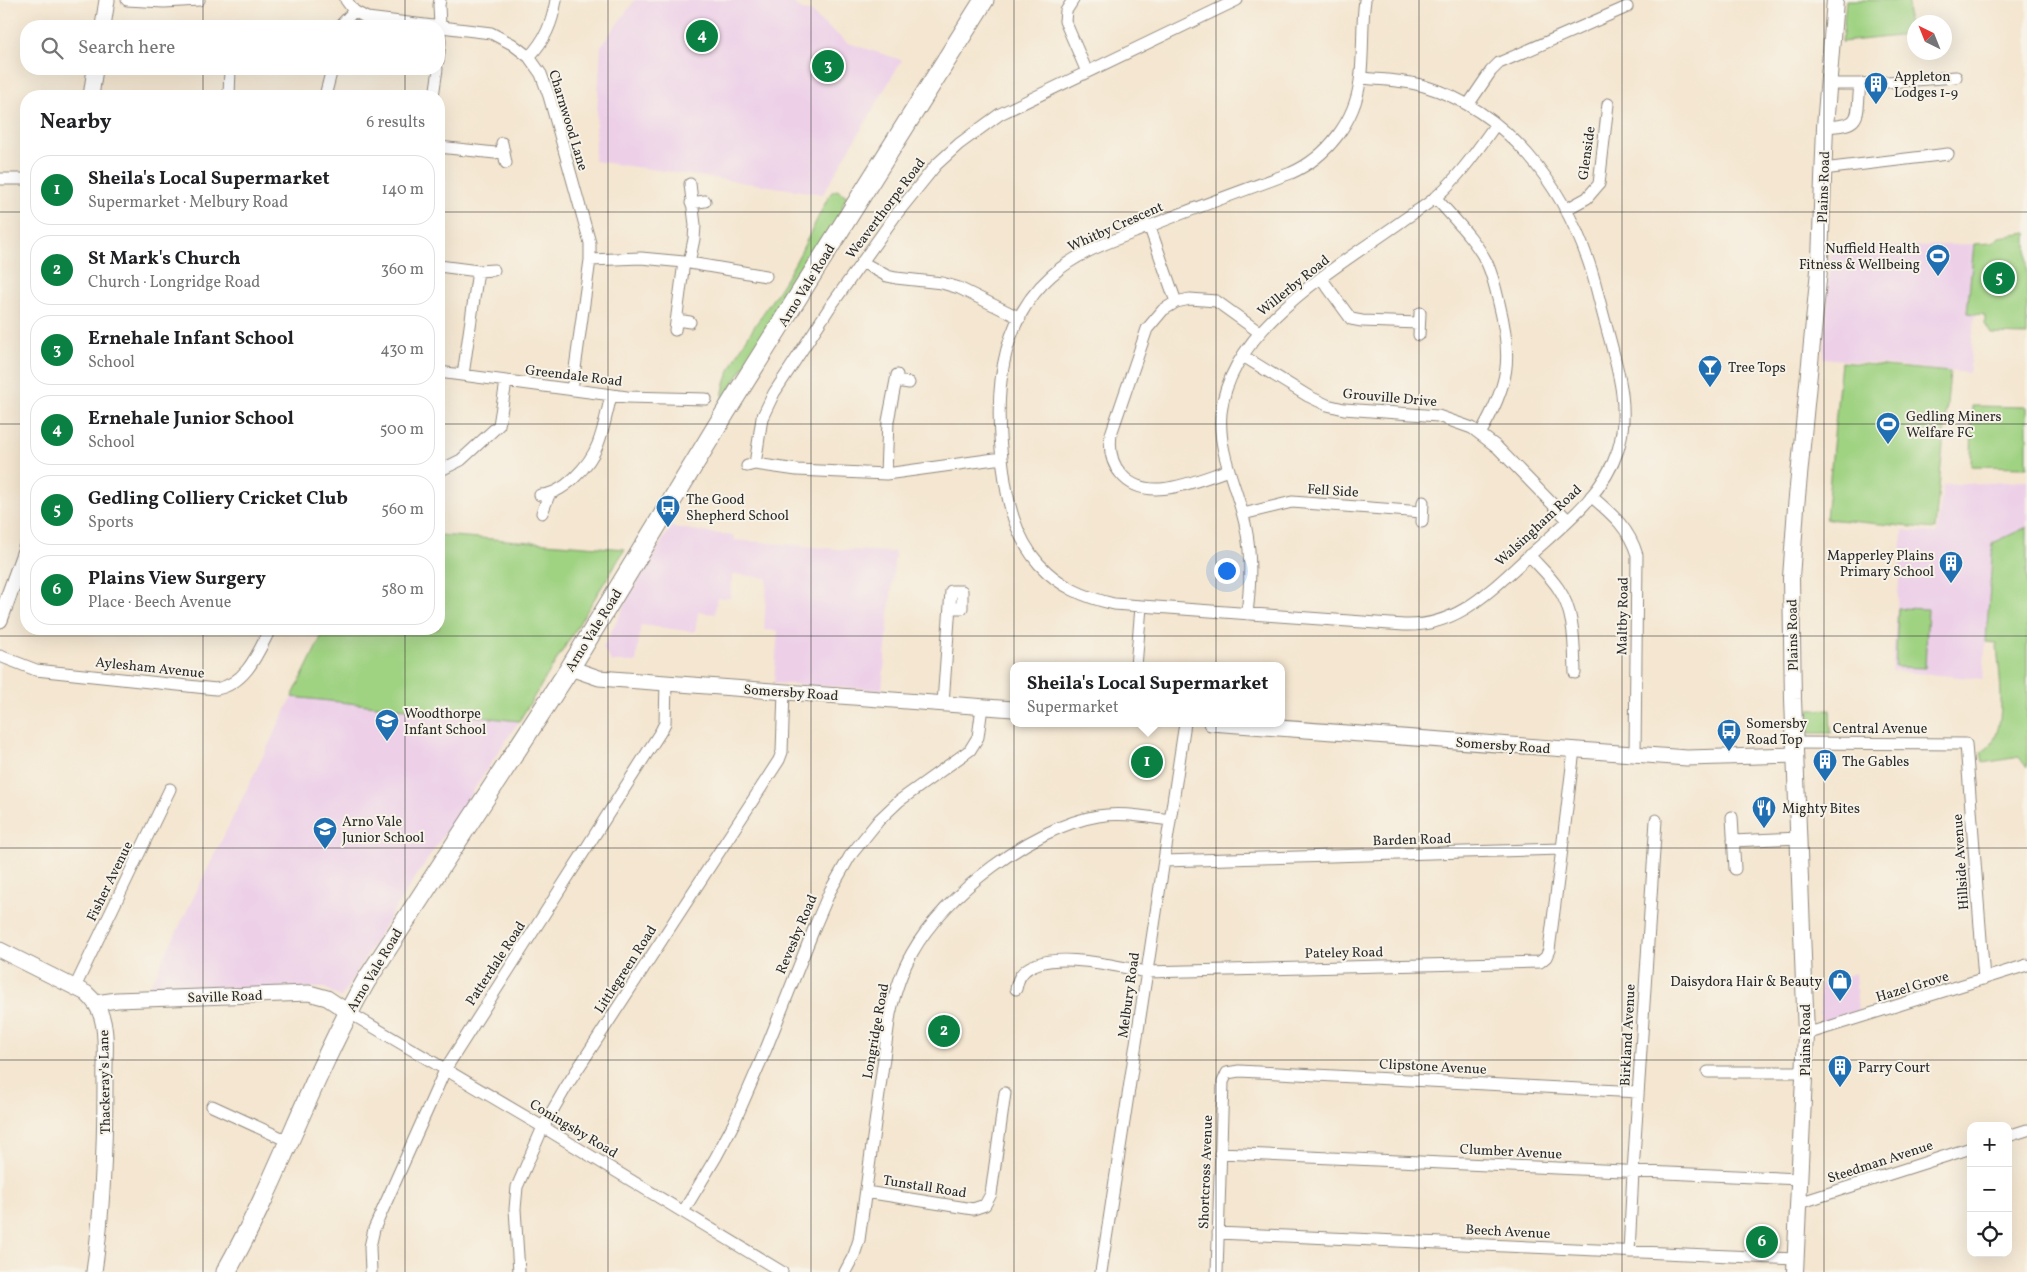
<!DOCTYPE html>
<html lang="en">
<head>
<meta charset="utf-8">
<style>
	body { margin:0; font-family:Vollkorn,serif; background:#f6f6f6; color:#202124 }
	.controls { position:absolute; right:15px; bottom:15px; display:grid; overflow:hidden; border-radius:10px; box-shadow:0 5px 20px #0002 }
	.controls button { width:45px; height:45px; display:grid; place-items:center; padding:0; border:0; border-bottom:1px solid #e0e0e0; background:#fff; color:#202124; font:25px sans-serif }
	.compass { position:absolute; left:1907px; top:15px; width:45px; height:45px; border-radius:50%; background:#fff; box-shadow:0 5px 20px #0002; rotate:317deg }
	.you { position:absolute; left:1226px; top:570px; width:18px; height:18px; margin:-12px; border:4px solid #fff; border-radius:50%; background:#1a73e8; box-shadow:0 0 0 8px #1a73e833 }
	.badge { display:grid; place-items:center; width:32px; height:32px; border-radius:50%; background:#0b8043; color:#fff; font-size:16px; font-weight:700 }
	.pin { position:absolute; translate:-50% -50%; border:2px solid #fff; box-shadow:0 1px 5px #0006 }
	.popup { position:absolute; left:1010px; top:662px; width:275px; height:65px; box-sizing:border-box; display:grid; place-content:center; border-radius:10px; background:#fff; filter:drop-shadow(0 1px 4px #0005); font-size:16px; white-space:nowrap; color:#757577 }
	.popup b { font-size:19px; color:#202124 }
	.popup::after { content:''; position:absolute; left:50%; top:100%; margin-left:-10px; border:10px solid transparent; border-top-color:#fff }
	.list { margin:0; padding:0; list-style:none }
	h2 { display:flex; justify-content:space-between; align-items:center; height:65px; margin:0; padding:0 20px; font-size:21px }
	h2 small { font-size:16px; font-weight:400; color:#757577 }
	.list li { display:grid; grid-template-columns:32px 1fr auto; gap:15px; align-items:center; box-sizing:border-box; height:70px; margin:0 10px 10px; padding:0 10px; border:1px solid #e0e0e0; border-radius:20px }
	.list b { display:block; font-size:19px; white-space:nowrap }
	.list p { margin:0; font-size:16px; white-space:nowrap; color:#757577 }
	.list em { font-size:16px; font-style:normal; color:#757577 }
	.icon { flex:none; width:28px; height:28px; fill:none; stroke:currentColor; stroke-width:2; stroke-linecap:round; stroke-linejoin:round }
	.map { position:relative; flex:none; width:2027px; height:1272px; overflow:hidden }
	.search { position:absolute; background:#fff; box-shadow:0 5px 20px #0002; left:20px; top:20px; width:425px; height:55px; display:flex; align-items:center; gap:12px; box-sizing:border-box; padding:0 18px; border-radius:20px; color:#757577; font-size:19px }
	.panel { position:absolute; background:#fff; box-shadow:0 5px 20px #0002; left:20px; top:90px; width:425px; height:545px; border-radius:20px }
	.map>svg:first-child { display:block }
	.built { fill:#edd0e8 }
	.green { fill:#9fd281; stroke:#657e56 }
	.lines { fill:none; stroke-linecap:round; stroke-linejoin:round }
	.pedestrian-casing { stroke:#90887e; stroke-width:11 }
	.minor-casing { stroke:#90887e; stroke-width:13 }
	.tertiary-casing { stroke:#90887e; stroke-width:17 }
	.secondary-casing { stroke:#90887e; stroke-width:18 }
	.primary-casing { stroke:#90887e; stroke-width:21 }
	.pedestrian { stroke:#fff; stroke-width:9 }
	.minor { stroke:#fff; stroke-width:11 }
	.tertiary { stroke:#fff; stroke-width:15 }
	.secondary { stroke:#fff; stroke-width:16 }
	.primary { stroke:#fff; stroke-width:19 }
	.grid { fill:none; stroke:#2b2b2b; stroke-width:1; stroke-opacity:0.55 }
	.labels { text-anchor:middle; stroke-width:4; stroke-linejoin:round; paint-order:stroke }
	.poi-label { font-size:14px; fill:#2b2b2b; stroke:#f7f3e8; text-anchor:start }
	.street-label { font-size:14px; fill:#2b2b2b; stroke:#f7f3e8 }
</style>
</head>
<body>
<div class="map">
<svg width="2027" height="1272" viewBox="0 0 2027 1272">
	<rect width="100%" height="100%" fill="#f7f3e8"/>
	<filter id="ink" filterUnits="userSpaceOnUse"><feTurbulence type="fractalNoise" baseFrequency=".02" numOctaves="2"/><feDisplacementMap in="SourceGraphic" scale="10" xChannelSelector="R" yChannelSelector="G"/><feConvolveMatrix kernelMatrix="1 2 1 2 8 2 1 2 1" color-interpolation-filters="sRGB"/></filter>
	<filter id="wash" filterUnits="userSpaceOnUse"><feTurbulence type="fractalNoise" baseFrequency=".0096" numOctaves="4" result="noise"/><feDisplacementMap in="SourceGraphic" scale="20" xChannelSelector="R" yChannelSelector="G"/><feGaussianBlur stdDeviation="1.12" result="paint"/><feColorMatrix in="noise" values="0 0 0 0 0 0 0 0 0 0 0 0 0 0 0 0 0 1.4 0 .05"/><feComposite in="paint" operator="in"/></filter>
	<g filter="url(#wash)">
		<rect width="100%" height="100%" fill="#f4e6d0"/>
		<path class="built" d="M635 0H793L797 7 803 10 811 11 819 20 848 43 902 60 823 194 594 161 601 46Z
			M1974 244 1967 313H1975L1969 373 1823 358 1831 249Z
			M2027 481V527L1993 543 1983 679 1892 671 1903 530 1937 533 1943 485Z
			M671 527 733 536 734 540 849 550 895 552 882 690 774 683 778 631 764 630 767 578 733 574 730 598H717L715 614 698 612 695 632 641 625 636 662H612L603 648 635 585Z
			M292 697 519 721 396 907 341 998 325 988H149Z
			M1855 973 1858 1011 1820 1023V984Z"/>
		<path class="green" d="M1846 0H1909L1907 35 1842 42Z
			M837 190 847 196 842 206 845 209 722 401C723 366 763 315 782 285 800 257 813 226 829 196L832 192Z
			M2027 233V335L1991 334 1985 324V315L1967 313 1974 244 1993 243 1999 237Z
			M1841 362 1950 372 1935 529 1826 519Z
			M1972 406 2027 407V467L1971 466Z
			M2027 527V768L2019 757 1983 763 1981 752C2012 739 1998 669 1997 643L1986 642 1993 543Z
			M439 535 625 549 519 721 292 697 325 629H439Z
			M1898 608 1928 609 1925 668 1895 667Z
			M1830 709 1831 733H1809V710Z"/>
	</g>
	<g filter="url(#ink)">
		<g class="lines">
			<defs>
				<path id="pedestrian" d="M439 61 441 42 440 26
					M434 96 438 69"/>
				<path id="minor" d="M127 0 164 2 199 0
					M346 0 354 11 367 18 491 33 512 44 529 57 541 74 549 96 590 243V260L572 390
					M1073 0 1066 11 1065 21 1087 72
					M340 26 354 11
					M440 26 439 5 440 0
					M529 57C545 40 552 24 556 0
					M1361 78C1382 80 1404 80 1424 86 1507 111 1562 184 1589 263 1596 283 1600 305 1606 325 1617 367 1631 407 1618 450 1602 499 1556 530 1520 564 1486 595 1454 627 1404 625L1114 604C1084 597 1060 587 1039 564 1015 537 1007 501 1003 466 994 400 998 323 1051 276 1075 254 1106 243 1135 232 1186 211 1239 192 1291 173 1327 157 1355 121 1360 81 1364 54 1361 27 1365 0
					M1828 84H1860
					M229 96 230 69
					M325 96 332 69
					M1468 105 1491 71 1499 63 1627 7
					M1825 127C1864 125 1856 118 1860 84L1956 77
					M502 143 506 163
					M439 147 495 153 504 151
					M1823 169 1948 154
					M0 179H26
					M1435 197C1453 218 1475 239 1487 263 1493 276 1496 290 1499 303 1513 359 1509 384 1480 434
					M691 203 705 201
					M1565 210 1587 198 1599 184 1608 104
					M1149 225 1176 302
					M590 260 641 258 684 262 766 276
					M862 262 887 276 896 278 942 283 959 288 1020 318
					M689 263 694 239 695 225 690 184
					M439 266 478 271 463 375
					M478 271 494 270
					M1321 278 1351 319 1362 321 1419 323
					M677 320 690 322
					M675 330 684 262
					M1419 335 1420 313
					M1243 356 1308 396 1327 405 1344 409 1438 416 1472 428 1497 447 1568 520
					M439 372 627 397 706 399
					M896 381 909 383
					M755 464 762 418 774 393 830 307 895 216 936 165 959 144 1000 114 1237 0
					M747 466 755 464 797 470 886 474 1002 458
					M1229 470C1197 480 1146 505 1121 474 1111 463 1109 449 1111 434L1147 329 1163 310 1176 302 1190 299 1216 301 1259 332
					M439 471 461 460 499 425 506 382
					M886 474 888 421 897 375
					M540 495C563 495 590 465 598 444 604 429 607 411 611 396
					M1591 496C1612 514 1629 528 1637 555L1635 754
					M542 513 549 495
					M1243 514 1292 502 1422 512
					M1422 522 1423 502
					M1529 555C1539 566 1550 576 1558 588 1575 612 1574 644 1575 673
					M1247 614C1251 579 1252 546 1242 512 1233 479 1218 449 1221 413 1230 327 1338 267 1402 221 1413 213 1426 206 1436 197 1460 176 1478 149 1496 124
					M0 656 36 670 216 689C246 684 258 653 270 629
					M1136 666 1141 607
					M943 703 951 591H962V608H950
					M1795 743 1966 744 1984 979
					M1732 817 1735 869
					M1733 841 1799 838
					M1164 861 1562 849 1574 750
					M75 987 170 789
					M1016 989C1017 985 1018 979 1021 975 1041 947 1117 966 1146 972L1540 962 1546 957 1549 950 1562 849
					M348 1012 543 1127 782 1272
					M1806 1034 2027 965
					M1708 1072H1805
					M212 1106 288 1141
					M2008 1136 2027 1130
					M1220 1153 1800 1179
					M866 1192 973 1209 985 1205 991 1194 1005 1093
					M1799 1203 1971 1148
					M683 1212 716 1157 734 1123 766 1049 815 926 830 891 850 856 879 820 899 801 970 750 978 737 982 707
					M1218 1233 1796 1259
					M1629 1252 1633 1172 1656 820
					M371 1272 370 1247 374 1229 446 1068 661 731 665 723 666 682
					M519 1272 515 1209 517 1187 543 1127 566 1087 779 760 782 752 784 691
					M845 1272 854 1255 859 1240 890 1014C895 992 901 972 912 953 944 895 1032 827 1098 816 1122 812 1146 817 1170 820
					M1101 1272 1185 723
					M1217 1272 1223 1082 1227 1073 1239 1071 1638 1092"/>
				<path id="tertiary" d="M103 26 107 0
					M91 96 95 69
					M0 620 26 548
					M570 668 599 678 1013 709
					M1211 723 1687 758 1795 755
					M0 950 86 993C94 1000 99 1007 102 1018 108 1038 104 1062 105 1082 105 1146 103 1209 94 1272
					M96 1003 117 1000 309 993 327 998 348 1012"/>
				<path id="secondary" d="M1795 1272 1806 1034 1793 699 1791 578 1796 507 1820 260 1825 127 1835 0"/>
				<path id="primary" d="M226 1272C279 1178 312 1074 366 981L570 668 725 413 984 0"/>
			</defs>
			<use href="#pedestrian" class="pedestrian-casing"/>
			<use href="#minor" class="minor-casing"/>
			<use href="#tertiary" class="tertiary-casing"/>
			<use href="#secondary" class="secondary-casing"/>
			<use href="#primary" class="primary-casing"/>
			<use href="#pedestrian" class="pedestrian"/>
			<use href="#minor" class="minor"/>
			<use href="#tertiary" class="tertiary"/>
			<use href="#secondary" class="secondary"/>
			<use href="#primary" class="primary"/>
		</g>
	</g>
	<path class="grid" d="M203 0V26M405 0V26M608 0V1272M811 0V1272M1014 0V1272M1216 0V1272M1419 0V1272M1622 0V1272M1824 0V1272M203 69V96M405 69V96M0 212H26M439 212H2027M0 424H26M439 424H2027M203 629V1272M405 629V1272M0 636H2027M0 848H2027M0 1060H2027"/>
	<defs>
		<symbol id="building-pin" viewBox="-11 -11 22 30"><path d="M0 17L-7.5 6A9.5 9.5 0 1 1 7.5 6Z" fill="#1f6fb2" stroke="#f7f3e8"/><path d="M-4-6H4V6H1V3H-1V6H-4ZM-2.5-4.3h1.7v1.8h-1.7ZM.8-4.3h1.7v1.8H.8ZM-2.5-1h1.7V.8h-1.7ZM.8-1h1.7V.8H.8Z" fill="#fff"/></symbol>
		<symbol id="stadium-pin" viewBox="-11 -11 22 30"><path d="M0 17L-7.5 6A9.5 9.5 0 1 1 7.5 6Z" fill="#1f6fb2" stroke="#f7f3e8"/><path d="M0-5a6.5 5 0 1 0 0 10a6.5 5 0 1 0 0-10ZM-3.5-1.8h7v3.6h-7Z" fill="#fff"/></symbol>
		<symbol id="bar-pin" viewBox="-11 -11 22 30"><path d="M0 17L-7.5 6A9.5 9.5 0 1 1 7.5 6Z" fill="#1f6fb2" stroke="#f7f3e8"/><path d="M-6-5H6L.8 .8V4.5H3.5V6h-7V4.5H-.8V.8Z" fill="#fff"/></symbol>
		<symbol id="bus-pin" viewBox="-11 -11 22 30"><path d="M0 17L-7.5 6A9.5 9.5 0 1 1 7.5 6Z" fill="#1f6fb2" stroke="#f7f3e8"/><path d="M-5-6H5V4H4V6H2V4H-2V6H-4V4H-5ZM-3.5-4V0h7V-4ZM-3.5 1.2v1.5H-2V1.2ZM2 1.2v1.5H3.5V1.2Z" fill="#fff"/></symbol>
		<symbol id="school-pin" viewBox="-11 -11 22 30"><path d="M0 17L-7.5 6A9.5 9.5 0 1 1 7.5 6Z" fill="#1f6fb2" stroke="#f7f3e8"/><path d="M0-5L7-2L0 1L-7-2ZM-4 1L0 2.5L4 1V4Q0 6-4 4Z" fill="#fff"/></symbol>
		<symbol id="restaurant-pin" viewBox="-11 -11 22 30"><path d="M0 17L-7.5 6A9.5 9.5 0 1 1 7.5 6Z" fill="#1f6fb2" stroke="#f7f3e8"/><path d="M-5-6h1v4h1v-4h1v4h1v-4h1v5L-1.5 .5V6h-2V.5L-5-1ZM5-6V6H3V1.5H1.5Q1.5-4 5-6Z" fill="#fff"/></symbol>
		<symbol id="shop-pin" viewBox="-11 -11 22 30"><path d="M0 17L-7.5 6A9.5 9.5 0 1 1 7.5 6Z" fill="#1f6fb2" stroke="#f7f3e8"/><path d="M-5-2.5h2.3a2.7 3.5 0 0 1 5.4 0H5L5.5 6h-11ZM-1.5-2.5h3a1.5 2.3 0 0 0-3 0Z" fill="#fff"/></symbol>
	</defs>
	<g fill-rule="evenodd">
		<use href="#building-pin" x="1862" y="70" width="28" height="38"/>
		<use href="#stadium-pin" x="1924" y="242" width="28" height="38"/>
		<use href="#bar-pin" x="1696" y="353" width="28" height="38"/>
		<use href="#stadium-pin" x="1874" y="410" width="28" height="38"/>
		<use href="#bus-pin" x="654" y="493" width="28" height="38"/>
		<use href="#building-pin" x="1937" y="549" width="28" height="38"/>
		<use href="#school-pin" x="373" y="707" width="28" height="38"/>
		<use href="#bus-pin" x="1715" y="717" width="28" height="38"/>
		<use href="#building-pin" x="1811" y="747" width="28" height="38"/>
		<use href="#restaurant-pin" x="1750" y="794" width="28" height="38"/>
		<use href="#school-pin" x="311" y="815" width="28" height="38"/>
		<use href="#shop-pin" x="1826" y="967" width="28" height="38"/>
		<use href="#building-pin" x="1826" y="1053" width="28" height="38"/>
	</g>
	<g class="labels">
		<g class="poi-label">
			<text x="1894" y="81">Appleton<tspan x="1894" dy="16">Lodges 1-9</tspan></text>
			<text x="1920" y="253" text-anchor="end">Nuffield Health<tspan x="1920" dy="16">Fitness &amp; Wellbeing</tspan></text>
			<text x="1728" y="372">Tree Tops</text>
			<text x="1906" y="421">Gedling Miners<tspan x="1906" dy="16">Welfare FC</tspan></text>
			<text x="686" y="504">The Good<tspan x="686" dy="16">Shepherd School</tspan></text>
			<text x="1934" y="560" text-anchor="end">Mapperley Plains<tspan x="1934" dy="16">Primary School</tspan></text>
			<text x="404" y="718">Woodthorpe<tspan x="404" dy="16">Infant School</tspan></text>
			<text x="1746" y="728">Somersby<tspan x="1746" dy="16">Road Top</tspan></text>
			<text x="1842" y="766">The Gables</text>
			<text x="1782" y="813">Mighty Bites</text>
			<text x="342" y="826">Arno Vale<tspan x="342" dy="16">Junior School</tspan></text>
			<text x="1822" y="986" text-anchor="end">Daisydora Hair &amp; Beauty</text>
			<text x="1858" y="1072">Parry Court</text>
		</g>
		<g class="street-label">
			<text transform="translate(569 120) rotate(73)" y="5">Charnwood Lane</text>
			<text transform="translate(1586 153) rotate(-82)" y="5">Glenside</text>
			<text transform="translate(1823 187) rotate(-88)" y="5">Plains Road</text>
			<text transform="translate(885 208) rotate(-53)" y="5">Weaverthorpe Road</text>
			<text transform="translate(1115 226) rotate(-24)" y="5">Whitby Crescent</text>
			<text transform="translate(806 285) rotate(-58)" y="5">Arno Vale Road</text>
			<text transform="translate(1293 285) rotate(-39)" y="5">Willerby Road</text>
			<text transform="translate(574 375) rotate(7)" y="5">Greendale Road</text>
			<text transform="translate(1390 397) rotate(5)" y="5">Grouville Drive</text>
			<text transform="translate(1333 490) rotate(4)" y="5">Fell Side</text>
			<text transform="translate(1538 525) rotate(-43)" y="5">Walsingham Road</text>
			<text transform="translate(1622 616) rotate(-89)" y="5">Maltby Road</text>
			<text transform="translate(593 630) rotate(-58)" y="5">Arno Vale Road</text>
			<text transform="translate(1792 635) rotate(-91)" y="5">Plains Road</text>
			<text transform="translate(150 667) rotate(6)" y="5">Aylesham Avenue</text>
			<text transform="translate(791 692) rotate(4)" y="5">Somersby Road</text>
			<text x="1880" y="733">Central Avenue</text>
			<text transform="translate(1503 745) rotate(4)" y="5">Somersby Road</text>
			<text transform="translate(1412 839) rotate(-2)" y="5">Barden Road</text>
			<text transform="translate(1960 862) rotate(-94)" y="5">Hillside Avenue</text>
			<text transform="translate(109 881) rotate(-64)" y="5">Fisher Avenue</text>
			<text transform="translate(796 934) rotate(-67)" y="5">Revesby Road</text>
			<text transform="translate(1344 952) rotate(-1)" y="5">Pateley Road</text>
			<text transform="translate(495 963) rotate(-57)" y="5">Patterdale Road</text>
			<text transform="translate(625 969) rotate(-57)" y="5">Littlegreen Road</text>
			<text transform="translate(374 970) rotate(-59)" y="5">Arno Vale Road</text>
			<text transform="translate(1912 986) rotate(-17)" y="5">Hazel Grove</text>
			<text transform="translate(1128 995) rotate(-82)" y="5">Melbury Road</text>
			<text transform="translate(225 996) rotate(-2)" y="5">Saville Road</text>
			<text transform="translate(875 1031) rotate(-80)" y="5">Longridge Road</text>
			<text transform="translate(1627 1035) rotate(-87)" y="5">Birkland Avenue</text>
			<text transform="translate(1805 1040) rotate(-90)" y="5">Plains Road</text>
			<text transform="translate(1433 1066) rotate(3)" y="5">Clipstone Avenue</text>
			<text transform="translate(104 1082) rotate(-91)" y="5">Thackeray's Lane</text>
			<text transform="translate(574 1128) rotate(31)" y="5">Coningsby Road</text>
			<text transform="translate(1511 1151) rotate(3)" y="5">Clumber Avenue</text>
			<text transform="translate(1880 1161) rotate(-18)" y="5">Steedman Avenue</text>
			<text transform="translate(1205 1172) rotate(-88)" y="5">Shortcross Avenue</text>
			<text transform="translate(925 1186) rotate(9)" y="5">Tunstall Road</text>
			<text transform="translate(1508 1231) rotate(3)" y="5">Beech Avenue</text>
		</g>
	</g>
</svg>
<div class="controls">
<button>+</button>
<button>−</button>
<button><svg class="icon" aria-label="locate" viewBox="0 0 24 24"><circle cx="12" cy="12" r="6"/><path d="M12 2v4M12 18v4M2 12h4M18 12h4"/></svg></button>
</div>
<svg class="compass" viewBox="-18 -18 36 36"><path d="M0-13l5 13h-10z" fill="#e53935"/><path d="M0 13l5-13h-10z" fill="#757577"/></svg>
<div class="you"></div>
<div class="pin badge" style="left:1147px;top:762px">1</div>
<div class="popup"><b>Sheila's Local Supermarket</b>Supermarket</div>
<div class="pin badge" style="left:944px;top:1031px">2</div>
<div class="pin badge" style="left:828px;top:66px">3</div>
<div class="pin badge" style="left:702px;top:36px">4</div>
<div class="pin badge" style="left:1999px;top:278px">5</div>
<div class="pin badge" style="left:1762px;top:1242px">6</div>
<div class="search"><svg class="icon" aria-label="search" viewBox="0 0 24 24"><circle cx="10" cy="10" r="6"/><path d="M15 15l6 6"/></svg>Search here</div>
<section class="panel">
<h2>Nearby<small>6 results</small></h2>
<ul class="list">
<li><span class="badge">1</span><div><b>Sheila's Local Supermarket</b><p>Supermarket · Melbury Road</p></div><em>140 m</em></li>
<li><span class="badge">2</span><div><b>St Mark's Church</b><p>Church · Longridge Road</p></div><em>360 m</em></li>
<li><span class="badge">3</span><div><b>Ernehale Infant School</b><p>School</p></div><em>430 m</em></li>
<li><span class="badge">4</span><div><b>Ernehale Junior School</b><p>School</p></div><em>500 m</em></li>
<li><span class="badge">5</span><div><b>Gedling Colliery Cricket Club</b><p>Sports</p></div><em>560 m</em></li>
<li><span class="badge">6</span><div><b>Plains View Surgery</b><p>Place · Beech Avenue</p></div><em>580 m</em></li>
</ul>
</section>
</div>
</body>
</html>
